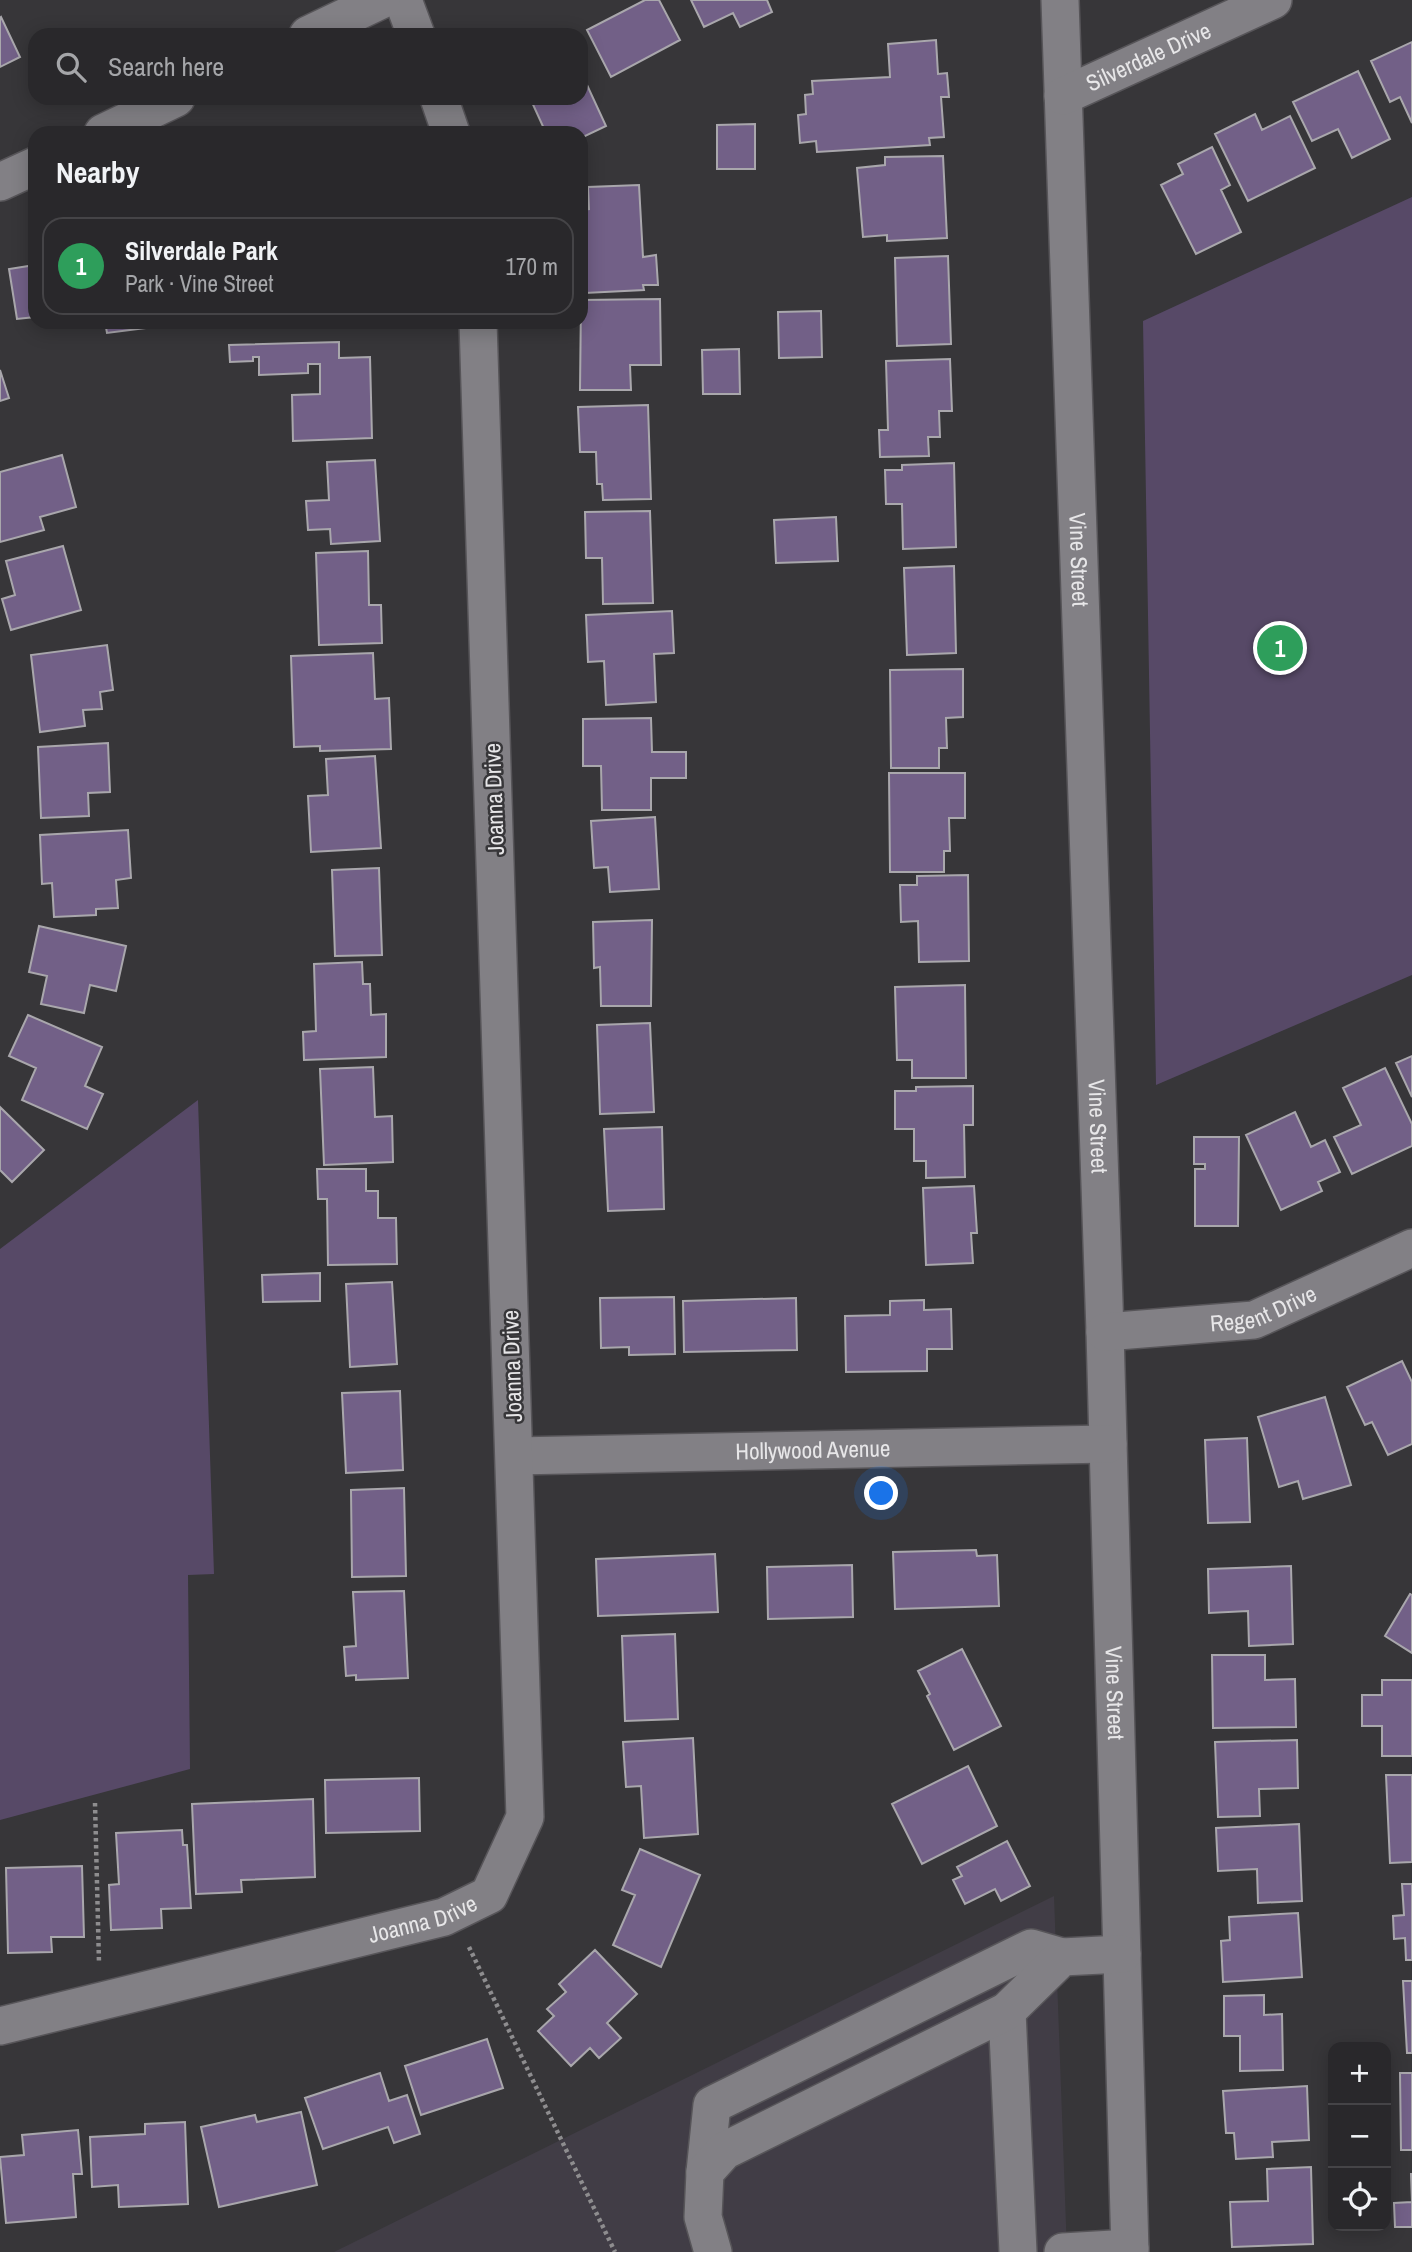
<!DOCTYPE html>
<html lang="en">
<head>
<meta charset="utf-8">
<style>
	body { margin:0; font-family:"Archivo Narrow",sans-serif; background:#353437; color:#f1f3f6 }
	.controls { position:absolute; right:21px; bottom:21px; display:grid; overflow:hidden; border-radius:14px; box-shadow:0 4px 18px #0003 }
	.controls button { width:63px; height:63px; display:grid; place-items:center; padding:0; border:0; border-bottom:2px solid #454447; background:#29282b; color:#f1f3f6; font:35px sans-serif }
	.you { position:absolute; left:882px; top:1494px; width:24px; height:24px; margin:-18px; border:5px solid #fff; border-radius:50%; background:#1a73e8; box-shadow:0 0 0 10px #1a73e833 }
	.badge { display:grid; place-items:center; width:46px; height:46px; border-radius:50%; background:#8bbbb9; color:#fff; font-size:23px; font-weight:700 }
	.pin { position:absolute; translate:-50% -50%; border:4px solid #fff; box-shadow:0 2px 7px #0006 }
	.list { margin:0; padding:0; list-style:none }
	h2 { display:flex; justify-content:space-between; align-items:center; height:91px; margin:0; padding:0 28px; font-size:30px }
	h2 small { font-size:23px; font-weight:400; color:#a5a6a9 }
	.list li { display:grid; grid-template-columns:46px 1fr auto; gap:21px; align-items:center; box-sizing:border-box; height:98px; margin:0 14px 14px; padding:0 14px; border:2px solid #454447; border-radius:21px }
	.list b { display:block; font-size:26px; white-space:nowrap }
	.list p { margin:0; font-size:23px; white-space:nowrap; color:#a5a6a9 }
	.list em { font-size:23px; font-style:normal; color:#a5a6a9 }
	.icon { flex:none; width:38px; height:38px; fill:none; stroke:currentColor; stroke-width:2; stroke-linecap:round; stroke-linejoin:round }
	.map { position:relative; flex:none; width:1412px; height:2252px; overflow:hidden }
	.search { position:absolute; background:#29282b; box-shadow:0 4px 18px #0003; left:28px; top:28px; width:560px; height:77px; display:flex; align-items:center; gap:18px; box-sizing:border-box; padding:0 24px; border-radius:21px; color:#a5a6a9; font-size:26px }
	.panel { position:absolute; background:#29282b; box-shadow:0 4px 18px #0003; left:28px; top:126px; width:560px; height:203px; border-radius:21px }
	.map>svg:first-child { display:block }
	.built { fill:#413d46 }
	.green { fill:#574967 }
	.building { fill:#726087; stroke:#a9a7ac; stroke-width:2 }
	.lines { fill:none; stroke-linecap:round; stroke-linejoin:round }
	.minor-casing { stroke:#575559; stroke-width:40 }
	.path { stroke:#8e8d8f; stroke-width:4.5; stroke-dasharray:3.5 3.5; stroke-linecap:butt }
	.minor { stroke:#828085; stroke-width:37 }
	.labels { text-anchor:middle; stroke-width:5; stroke-linejoin:round; paint-order:stroke }
	.street-label { font-size:23px; fill:#e7e6e8; stroke:#373639 }
</style>
</head>
<body>
<div class="map">
<svg width="1412" height="2252" viewBox="0 0 1412 2252">
	<rect width="100%" height="100%" fill="#373639"/>
	<path class="built" d="M1054 1896 1067 2252H334Z"/>
	<path class="green" d="M1412 197V975L1156 1085 1143 321Z
		M198 1100 214 1574 188 1575 190 1769 0 1820V1249Z"/>
	<path class="building" d="M645 0H659L680 40 611 77 587 30Z
		M691 0H767L772 12 740 27 733 13 704 27Z
		M1 17 20 57 0 67V18Z
		M936 40 938 74 947 73 949 97H941L944 137 929 138 930 145 817 152 816 141 800 143 798 115 806 114 805 95 813 94 812 81 890 77 888 44Z
		M1412 42V123L1400 97 1390 102 1371 61Z
		M1358 71 1390 139 1352 158 1338 129 1312 141 1293 102Z
		M581 72 606 126 581 138V133H546L530 98H581Z
		M1255 114 1262 130 1290 116 1315 168 1248 201 1215 134Z
		M755 124V169H717V125Z
		M1212 147 1230 185 1221 190 1241 232 1196 254 1161 185 1183 174 1178 164Z
		M943 156 947 238 887 241V235L863 237 857 168 885 165V157Z
		M639 185 643 257 656 255 658 285H643L644 290 585 293 581 210 589 209 588 187Z
		M948 256 951 344 897 346 895 258Z
		M35 265V317L17 319 9 269Z
		M660 299 661 365H630L631 390H580L581 300Z
		M821 311 822 357 779 358 778 312Z
		M105 322H153V327L107 333Z
		M339 342V358L370 357 372 438 293 441 292 395 320 394V364H308V373L259 375V357H253V361L230 362 229 345Z
		M739 349 740 394H703L702 350Z
		M950 359 952 411H939L940 437H928L929 456 880 457 879 430H888L886 361Z
		M0 370 9 398 0 401Z
		M648 405 651 499 603 500 602 484H597L596 452H580L578 407Z
		M62 455 76 507 40 517 44 530 0 542V472Z
		M375 460 380 541 331 544 330 529 308 530 306 501 329 500 327 462Z
		M954 463 956 547 903 549 902 504H886L885 470H902V465Z
		M650 511 653 603 603 604 602 558H586L585 512Z
		M836 517 838 561 776 563 774 520Z
		M63 546 81 610 11 630 2 599 15 595 6 561Z
		M368 551 369 605H381L382 643 319 645 316 553Z
		M954 566 956 653 907 655 904 568Z
		M672 611 674 653 654 654 656 702 606 705 604 661 588 662 586 615Z
		M107 645 113 690 100 692 102 709 83 710 85 726 40 732 31 655Z
		M373 653 375 699 389 698 391 749 320 751V746L294 747 291 656Z
		M963 669V717L946 718 947 748H939V768H891L890 670Z
		M651 718 652 752H686V778H651V810H602L601 766H583V719Z
		M108 743 110 792 88 793 89 816 41 818 38 747Z
		M375 756 381 848 311 852 308 796 328 795 326 759Z
		M889 773H965V818H949L950 851H944V872H890Z
		M655 817 659 889 610 892 608 867 594 868 591 821Z
		M128 830 131 878 116 880 118 908 96 909V915L54 917 52 883 42 884 40 835Z
		M379 868 382 955 335 956 332 870Z
		M968 875 969 961 919 962 918 921 901 922 900 885H917V876Z
		M652 920 651 1006H601L600 967 594 968 593 922Z
		M39 926 126 946 116 991 90 985 84 1013 41 1004 47 976 29 972Z
		M362 962 363 984H370L371 1015 386 1014V1057L304 1060 303 1032 316 1031 314 964Z
		M965 985 966 1078H912V1060H897L895 987Z
		M28 1015 102 1047 85 1086 103 1094 87 1129 22 1100 36 1068 9 1056Z
		M650 1023 654 1112 600 1114 597 1025Z
		M1412 1056V1097L1396 1063Z
		M373 1067 375 1117 392 1116 393 1162 324 1165 320 1069Z
		M1385 1068 1412 1124V1146L1352 1174 1334 1137 1361 1125 1343 1088Z
		M973 1086V1125H964L965 1177 926 1178V1161H914V1129H895V1091H916V1087Z
		M0 1107 44 1150 12 1182 0 1170Z
		M1295 1112 1311 1147 1325 1140 1340 1172 1318 1182 1322 1191 1281 1210 1246 1135Z
		M662 1127 664 1209 608 1211 604 1129Z
		M1194 1137H1239L1238 1226H1195V1169H1205V1164H1194Z
		M317 1169H366V1191H378V1218H396L397 1264 328 1265 327 1199H318Z
		M974 1186 977 1233H971L973 1263 926 1265 923 1188Z
		M320 1273V1301L263 1302 262 1275Z
		M392 1282 397 1364 350 1367 346 1284Z
		M674 1297 675 1354 629 1355V1347L601 1348 600 1298Z
		M796 1298 797 1350 684 1352 683 1301Z
		M924 1300V1310L951 1309 952 1349H927V1371L846 1372 845 1316 890 1315V1301Z
		M1402 1361 1412 1382V1444L1388 1455 1372 1422 1365 1425 1347 1387Z
		M400 1391 403 1470 346 1473 342 1393Z
		M1325 1397 1351 1485 1303 1499 1298 1481 1279 1487 1258 1417Z
		M1247 1438 1250 1522 1208 1523 1205 1440Z
		M404 1488 406 1576 352 1577 351 1490Z
		M976 1550 977 1556 997 1555 999 1606 895 1609 893 1552Z
		M715 1554 718 1612 598 1616 596 1559Z
		M852 1565 853 1617 768 1619 767 1567Z
		M1291 1566 1293 1644 1249 1646 1248 1611 1209 1613 1208 1569Z
		M404 1591 408 1678 356 1680V1675L346 1676 344 1647 356 1646 353 1592Z
		M1410 1594 1412 1595V1653L1385 1636Z
		M675 1634 678 1719 625 1721 622 1636Z
		M962 1649 1001 1726 954 1750 927 1696 930 1694 918 1671Z
		M1212 1655H1265V1680L1295 1679 1296 1727 1213 1728Z
		M1382 1680H1412V1756H1382V1726H1362V1695H1382Z
		M693 1738 698 1834 644 1838 641 1786 626 1787 623 1742Z
		M1297 1740 1298 1788 1259 1789 1260 1816 1218 1817 1215 1742Z
		M968 1766 997 1826 922 1864 892 1804Z
		M1386 1775H1412V1862L1390 1863Z
		M419 1778 420 1831 326 1833 325 1780Z
		M313 1799 315 1877 241 1880 242 1892 196 1894 192 1804Z
		M1299 1824 1302 1901 1258 1903 1257 1869 1218 1871 1216 1828Z
		M182 1830 183 1845H187L191 1908 161 1909 162 1928 111 1930 109 1885 119 1884 116 1833Z
		M1007 1841 1030 1886 1001 1901 995 1889 965 1904 953 1880 962 1876 957 1867Z
		M640 1849 700 1875 661 1967 613 1945 635 1895 622 1890Z
		M82 1866 84 1937H51L52 1952 8 1953 6 1868Z
		M1402 1884H1412V1960H1406L1405 1938 1394 1939 1393 1916 1404 1915Z
		M1298 1913 1302 1977 1223 1982 1221 1941 1230 1940 1229 1917Z
		M595 1950 637 1994 607 2023 621 2038 599 2058 590 2048 571 2066 538 2031 554 2016 547 2009 566 1992 559 1984Z
		M1403 1981H1412V2053H1407Z
		M1264 1995V2015L1282 2014 1283 2070 1240 2071V2036H1224V1996Z
		M487 2039 503 2088 421 2115 405 2066Z
		M380 2073 389 2101 407 2095 420 2134 394 2143 388 2127 323 2149 305 2098Z
		M1400 2073H1412V2150H1401Z
		M1307 2086 1309 2140 1272 2142 1273 2157 1236 2159 1234 2133H1226L1223 2091Z
		M301 2112 317 2185 219 2207 201 2127 255 2115 257 2122Z
		M185 2122 188 2204 119 2207 118 2185 92 2187 90 2137 145 2134V2124Z
		M78 2130 82 2174H73L76 2217 6 2223 0 2157 24 2155 22 2135Z
		M1311 2167 1313 2244 1232 2247 1230 2202 1268 2201 1267 2169Z
		M1411 2174H1412V2227H1395L1394 2203 1412 2202Z"/>
	<g class="lines">
		<defs>
			<g id="minor">
				<path d="M403 0 416 35"/>
				<path id="s1" d="M1060 0 1105 1332 1130 2252"/>
				<path d="M308 35 381 0"/>
				<path id="s2" d="M1063 96 1273 0"/>
				<path d="M439 98 451 133"/>
				<path d="M103 133 176 98"/>
				<path d="M0 182 35 166"/>
				<path id="s3" d="M1105 1332 1254 1320 1412 1248"/>
				<path id="s4" d="M515 1456 1108 1444"/>
				<path d="M1007 2011 1018 2252"/>
				<path id="s5" d="M0 2026 444 1917 489 1895 525 1817 478 322"/>
				<path d="M705 2172 712 2105 1031 1948 1062 1957"/>
				<path d="M713 2252 703 2217 705 2172 724 2151 1007 2011 1062 1957 1122 1954"/>
				<path d="M1063 2252 1130 2248"/>
			</g>
		</defs>
		<use href="#minor" class="minor-casing"/>
		<path class="path" d="M95 1803 99 1963
			M469 1947 615 2252"/>
		<use href="#minor" class="minor"/>
	</g>
	<g class="labels">
		<g class="street-label">
			<text dy="8" stroke="none"><textPath href="#s2" startOffset="94">Silverdale Drive</textPath></text>
			<text dy="8" stroke="none"><textPath href="#s1" startOffset="560">Vine Street</textPath></text>
			<text transform="translate(494 799) rotate(-92)" y="8">Joanna Drive</text>
			<text dy="8" stroke="none"><textPath href="#s1" startOffset="1127">Vine Street</textPath></text>
			<text dy="8" stroke="none"><textPath href="#s3" startOffset="161">Regent Drive</textPath></text>
			<text transform="translate(512 1366) rotate(-92)" y="8">Joanna Drive</text>
			<text dy="8" stroke="none"><textPath href="#s4" startOffset="298">Hollywood Avenue</textPath></text>
			<text dy="8" stroke="none"><textPath href="#s1" startOffset="1694">Vine Street</textPath></text>
			<text dy="8" stroke="none"><textPath href="#s5" startOffset="436">Joanna Drive</textPath></text>
		</g>
	</g>
</svg>
<div class="controls">
<button>+</button>
<button>−</button>
<button><svg class="icon" aria-label="locate" viewBox="0 0 24 24"><circle cx="12" cy="12" r="6"/><path d="M12 2v4M12 18v4M2 12h4M18 12h4"/></svg></button>
</div>
<div class="you"></div>
<div class="pin badge" style="left:1280px;top:648px;background:#2e9e5b">1</div>
<div class="search"><svg class="icon" aria-label="search" viewBox="0 0 24 24"><circle cx="10" cy="10" r="6"/><path d="M15 15l6 6"/></svg>Search here</div>
<section class="panel">
<h2>Nearby<small></small></h2>
<ul class="list">
<li><span class="badge" style="background:#2e9e5b">1</span><div><b>Silverdale Park</b><p>Park · Vine Street</p></div><em>170 m</em></li>
</ul>
</section>
</div>
</body>
</html>
